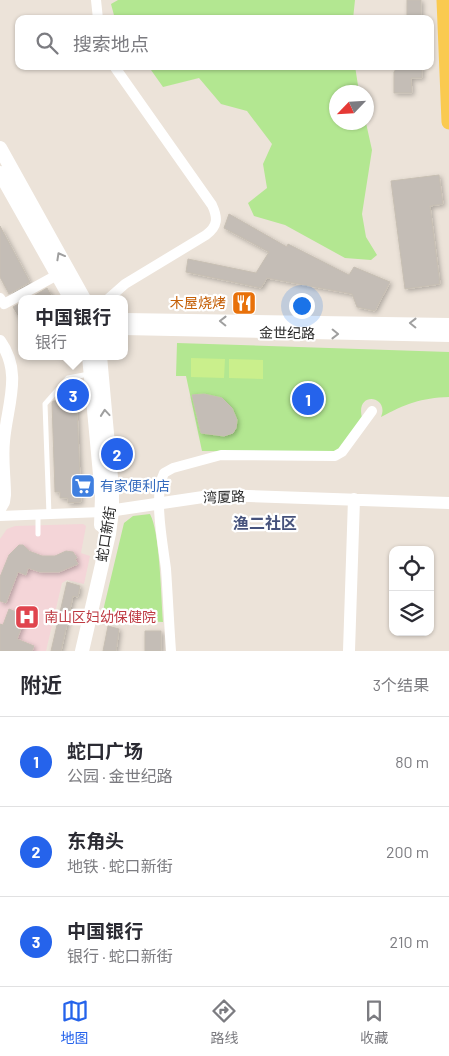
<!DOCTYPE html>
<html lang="zh">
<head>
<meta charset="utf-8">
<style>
	body { margin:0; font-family:Barlow,"Noto Sans SC",sans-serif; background:#f7f7f7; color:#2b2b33 }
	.controls { position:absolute; right:15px; bottom:15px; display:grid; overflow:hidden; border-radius:10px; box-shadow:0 1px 4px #0004 }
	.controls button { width:45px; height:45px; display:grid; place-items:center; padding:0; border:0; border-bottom:1px solid #e1e1e2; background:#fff; color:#2b2b33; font:25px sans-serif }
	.compass { position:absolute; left:329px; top:85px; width:45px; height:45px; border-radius:50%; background:#fff; box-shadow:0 1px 4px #0004; rotate:245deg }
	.you { position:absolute; left:301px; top:305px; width:18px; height:18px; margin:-12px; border:4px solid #fff; border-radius:50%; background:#1a73e8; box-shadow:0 0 0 8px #1a73e833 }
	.badge { display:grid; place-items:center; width:32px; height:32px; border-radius:50%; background:#2563eb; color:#fff; font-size:16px; font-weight:700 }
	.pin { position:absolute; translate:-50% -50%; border:2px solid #fff; box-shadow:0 1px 5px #0006 }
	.popup { position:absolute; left:18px; top:295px; width:110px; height:65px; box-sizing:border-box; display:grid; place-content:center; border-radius:10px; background:#fff; filter:drop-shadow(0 1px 4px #0005); font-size:16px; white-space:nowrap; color:#7c7c81 }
	.popup b { font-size:19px; color:#2b2b33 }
	.popup::after { content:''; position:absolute; left:50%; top:100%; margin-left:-10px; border:10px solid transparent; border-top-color:#fff }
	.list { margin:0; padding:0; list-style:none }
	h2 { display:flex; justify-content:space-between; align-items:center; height:65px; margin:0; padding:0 20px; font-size:21px }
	h2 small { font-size:16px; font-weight:400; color:#7c7c81 }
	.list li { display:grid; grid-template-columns:32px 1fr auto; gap:15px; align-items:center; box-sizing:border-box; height:90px; padding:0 20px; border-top:1px solid #e1e1e2 }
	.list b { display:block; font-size:19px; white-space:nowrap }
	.list p { margin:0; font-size:16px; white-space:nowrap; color:#7c7c81 }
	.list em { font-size:16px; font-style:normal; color:#7c7c81 }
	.icon { flex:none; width:28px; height:28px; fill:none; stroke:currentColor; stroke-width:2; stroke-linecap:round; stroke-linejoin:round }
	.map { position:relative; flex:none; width:449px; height:651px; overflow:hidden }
	.search { position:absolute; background:#fff; box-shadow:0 1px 4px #0004; left:15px; right:15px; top:15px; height:55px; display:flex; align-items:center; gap:12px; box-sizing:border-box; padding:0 18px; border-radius:10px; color:#7c7c81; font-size:19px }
	.sheet { height:335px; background:#fff }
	nav { display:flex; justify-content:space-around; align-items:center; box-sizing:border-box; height:70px; border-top:1px solid #e1e1e2; background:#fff; font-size:14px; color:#7c7c81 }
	nav a { display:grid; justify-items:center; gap:2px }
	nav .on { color:#2563eb }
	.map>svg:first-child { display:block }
	.medical { fill:#f4d5d8 }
	.green { fill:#b3e791 }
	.pitch { fill:#caef8c }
	.building { fill:#c4bdb6; stroke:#c7bfb3; filter:url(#shadow) }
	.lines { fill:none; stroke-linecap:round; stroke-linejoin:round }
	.service { stroke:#fff; stroke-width:5 }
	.minor { stroke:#fff; stroke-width:10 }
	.tertiary { stroke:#fff; stroke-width:12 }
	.secondary { stroke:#fff; stroke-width:14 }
	.primary { stroke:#faca50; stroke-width:15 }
	.oneway { stroke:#9f9f9f }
	.labels { text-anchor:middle; stroke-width:4.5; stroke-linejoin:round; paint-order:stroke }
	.food-label { font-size:14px; fill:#c56008; stroke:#fff; text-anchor:end }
	.street-label { font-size:14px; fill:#292929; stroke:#fff }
	.shop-label { font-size:14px; fill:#366cbe; stroke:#fff; text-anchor:start }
	.health-label { font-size:14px; fill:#be3a42; stroke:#fff; text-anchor:start }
	.quarter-label { font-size:16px; font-weight:bold; fill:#46527c; stroke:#fff }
</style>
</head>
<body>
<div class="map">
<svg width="449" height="651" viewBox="0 0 449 651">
	<defs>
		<filter id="shadow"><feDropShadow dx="2" dy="2" stdDeviation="2.5" flood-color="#0004"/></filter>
	</defs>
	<rect width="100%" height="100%" fill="#ece3d9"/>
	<path class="medical" d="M83 524 86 526 81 553 90 556 84 584 67 580 62 583 46 651H0V539L7 529 15 526Z"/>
	<path class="green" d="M118 0H355L353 19H115L111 4Z
		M131 66H355L359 92H336V122L366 123 372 150 362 214 366 237 377 255 371 260 345 258 285 225 254 216 248 203 267 188 263 164 272 144 247 111 221 104 199 78 163 87 151 70Z
		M177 343 449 352V397C421 398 405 404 381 417 390 396 355 390 362 418L339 451 334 453 202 451 186 376H176Z
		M150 514C160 532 161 597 163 622L123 620 102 615 124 523 133 516Z"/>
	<path class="pitch" d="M191 358 225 359 224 378 191 377Z
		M229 359 263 360V379L229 378Z"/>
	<path class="building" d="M407 0H421V19H407Z
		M398 66H422V78H411L412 93H394V72Z
		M439 175 443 204 430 206 440 284 405 289 391 181Z
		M229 214 287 247 288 244 349 275 354 267 390 282 375 311 357 307 352 294 267 278 261 288 186 272 188 259 256 273 269 252 224 228Z
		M0 226 30 282 9 294 0 277Z
		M47 288 53 299H28L37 294Z
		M22 302V322L13 307Z
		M76 385 81 502 68 503V498H60V492H55L52 403 53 401H65V388L67 386Z
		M204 394 222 398 232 408 237 420 236 428 233 433 224 436 201 433 192 395Z
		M19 545H23L29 551 42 556H55L66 551 73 552 77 558 75 559 78 564 59 572H40L28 568 26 575 18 572 6 603 0 601V577L9 555Z
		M67 582 80 586 78 597 73 596 61 651H51Z
		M9 609 26 616 17 639 34 646 32 651H0V624L3 625Z
		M108 626 119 629 116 651H103Z
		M145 631H161V651H145Z"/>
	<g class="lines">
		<path class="service" d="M49 515 45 404 68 378 89 374
			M38 516V534"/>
		<path class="minor" d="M96 0 98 19
			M0 298 4 304 57 275
			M108 299 125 284 206 235C218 226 218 218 212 205L114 66
			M0 516 102 512
			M171 651C169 624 168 597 166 569 163 545 153 495 164 473L173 468 221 455 335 456 342 452 372 411"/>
		<path class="tertiary" d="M124 319 449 324
			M124 329 449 336
			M0 341C23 373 7 405 4 441 2 459 5 477 5 495L4 502 0 509
			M102 512 203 497 221 495 449 503
			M349 651 354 499"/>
		<path class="secondary" d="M0 148 84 299
			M0 173 71 299
			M89 356 102 496 101 525
			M82 651 109 534 112 511V489L100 356"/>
		<path class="primary" d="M444 0 449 122"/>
	</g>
	<defs><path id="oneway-chevron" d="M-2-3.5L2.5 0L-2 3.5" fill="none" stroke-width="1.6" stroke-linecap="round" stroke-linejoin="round" transform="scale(1.25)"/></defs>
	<g class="oneway">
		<use href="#oneway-chevron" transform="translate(60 256) rotate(-119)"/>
		<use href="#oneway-chevron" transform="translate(223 321) rotate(-179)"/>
		<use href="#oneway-chevron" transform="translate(413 323) rotate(-179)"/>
		<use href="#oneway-chevron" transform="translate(335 334) rotate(1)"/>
		<use href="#oneway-chevron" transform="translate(105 413) rotate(-95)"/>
	</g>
	<defs>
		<symbol id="restaurant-square" viewBox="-11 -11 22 22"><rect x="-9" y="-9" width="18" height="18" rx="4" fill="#e8710a" stroke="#fff"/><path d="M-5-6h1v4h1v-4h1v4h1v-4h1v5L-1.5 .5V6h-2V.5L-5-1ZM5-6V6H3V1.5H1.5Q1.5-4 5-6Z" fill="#fff"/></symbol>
		<symbol id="supermarket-square" viewBox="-11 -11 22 22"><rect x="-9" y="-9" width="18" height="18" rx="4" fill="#3f7fe0" stroke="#fff"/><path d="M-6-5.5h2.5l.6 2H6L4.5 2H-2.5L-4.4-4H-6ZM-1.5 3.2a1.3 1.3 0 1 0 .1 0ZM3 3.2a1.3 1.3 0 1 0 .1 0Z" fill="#fff"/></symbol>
		<symbol id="hospital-square" viewBox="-11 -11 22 22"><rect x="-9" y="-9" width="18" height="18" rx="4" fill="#e0444e" stroke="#fff"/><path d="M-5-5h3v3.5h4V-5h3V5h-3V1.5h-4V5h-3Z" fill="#fff"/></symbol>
	</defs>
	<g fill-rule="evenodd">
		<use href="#restaurant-square" x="230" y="289" width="28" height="28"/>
		<use href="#supermarket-square" x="69" y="472" width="28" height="28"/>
		<use href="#hospital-square" x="13" y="603" width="28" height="28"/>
	</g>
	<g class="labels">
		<g class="food-label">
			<text x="226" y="308">木屋烧烤</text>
		</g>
		<g class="street-label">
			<text transform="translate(287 333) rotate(1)" y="5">金世纪路</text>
			<text transform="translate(224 497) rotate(-2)" y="5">湾厦路</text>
			<text transform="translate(106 534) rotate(-81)" y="5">蛇口新街</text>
		</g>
		<g class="shop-label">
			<text x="100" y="491">有家便利店</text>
		</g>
		<g class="health-label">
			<text x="44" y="622">南山区妇幼保健院</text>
		</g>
		<g class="quarter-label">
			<text x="265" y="529">渔二社区</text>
		</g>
	</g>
</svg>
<div class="controls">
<button><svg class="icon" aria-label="locate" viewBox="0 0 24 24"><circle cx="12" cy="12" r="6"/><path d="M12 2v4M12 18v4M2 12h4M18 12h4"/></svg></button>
<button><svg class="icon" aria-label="layers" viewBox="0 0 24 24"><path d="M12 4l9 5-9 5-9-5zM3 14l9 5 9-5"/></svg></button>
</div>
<svg class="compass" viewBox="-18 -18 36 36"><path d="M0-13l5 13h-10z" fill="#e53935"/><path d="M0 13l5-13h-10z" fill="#7c7c81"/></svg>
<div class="you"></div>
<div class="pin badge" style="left:308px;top:399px">1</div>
<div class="pin badge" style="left:117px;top:454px">2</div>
<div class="pin badge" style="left:73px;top:395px">3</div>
<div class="popup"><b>中国银行</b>银行</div>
<div class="search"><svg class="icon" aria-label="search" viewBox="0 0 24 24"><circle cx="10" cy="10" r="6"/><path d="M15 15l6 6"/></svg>搜索地点</div>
</div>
<section class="sheet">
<h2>附近<small>3个结果</small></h2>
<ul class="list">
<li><span class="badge">1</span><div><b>蛇口广场</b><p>公园 · 金世纪路</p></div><em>80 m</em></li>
<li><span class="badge">2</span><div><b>东角头</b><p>地铁 · 蛇口新街</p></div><em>200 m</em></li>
<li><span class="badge">3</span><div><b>中国银行</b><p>银行 · 蛇口新街</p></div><em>210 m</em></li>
</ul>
</section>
<nav>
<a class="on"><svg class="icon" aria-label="map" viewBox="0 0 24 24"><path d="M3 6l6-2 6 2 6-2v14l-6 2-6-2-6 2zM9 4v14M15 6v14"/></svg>地图</a>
<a><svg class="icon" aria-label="directions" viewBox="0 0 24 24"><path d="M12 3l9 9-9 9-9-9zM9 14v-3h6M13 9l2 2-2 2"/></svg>路线</a>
<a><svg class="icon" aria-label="saved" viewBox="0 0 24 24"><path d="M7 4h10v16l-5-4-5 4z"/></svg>收藏</a>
</nav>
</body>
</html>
